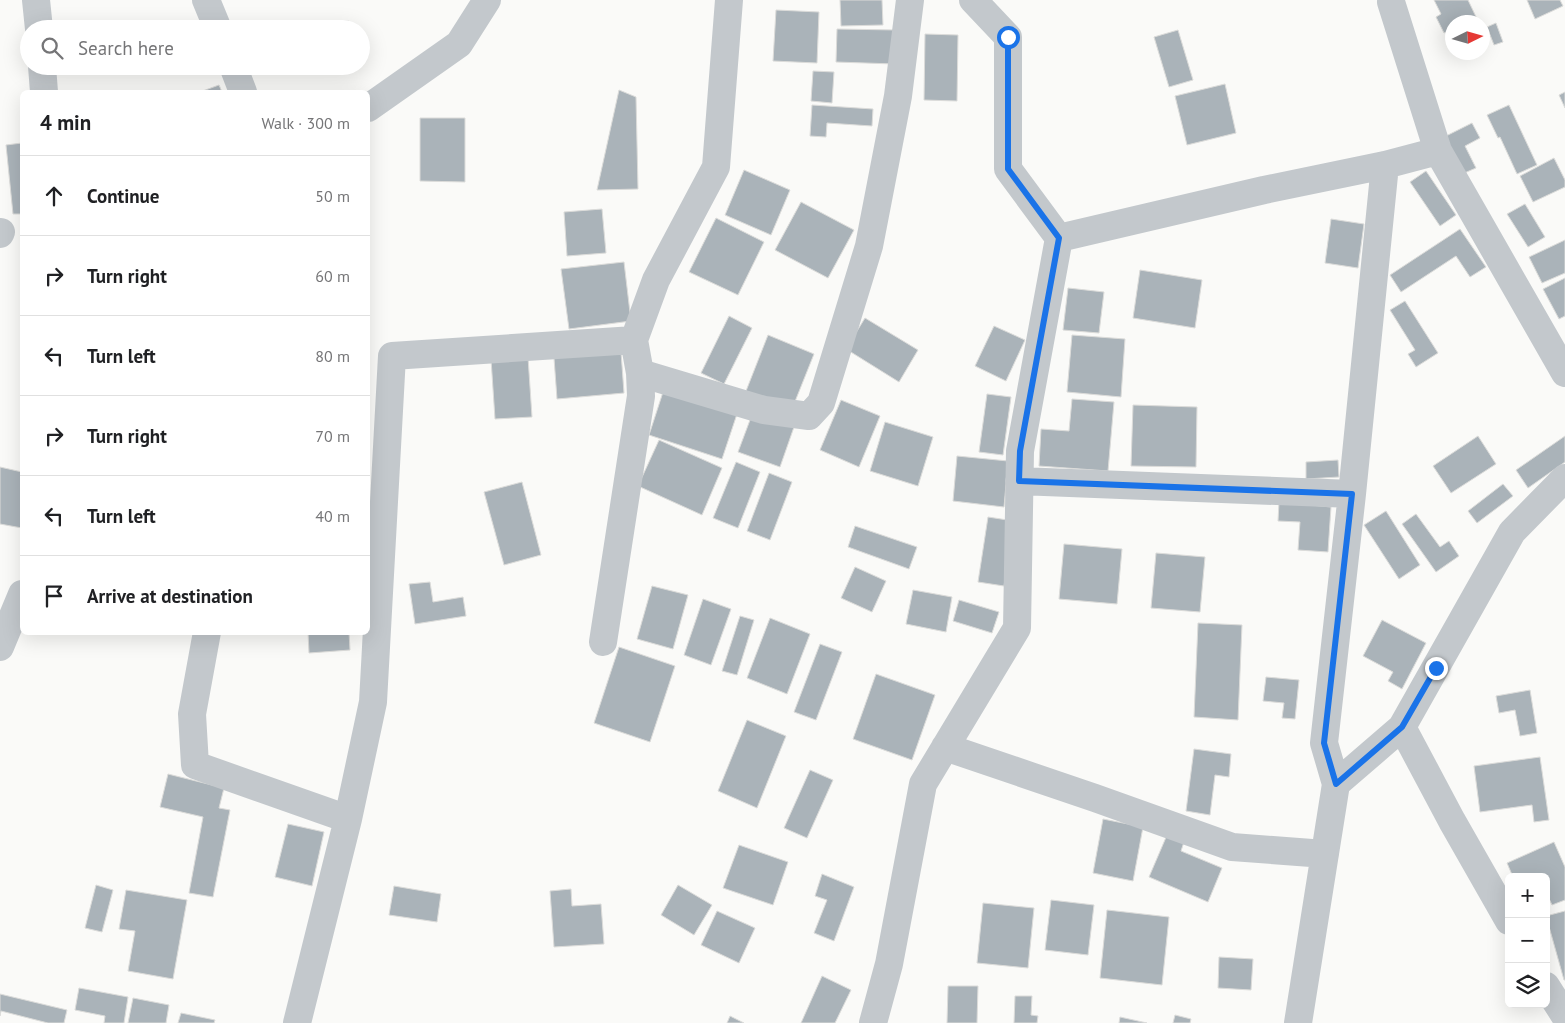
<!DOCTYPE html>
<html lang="en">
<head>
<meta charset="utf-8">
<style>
	body { margin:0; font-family:"PT Sans",sans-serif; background:#f2f2f2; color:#202124 }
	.controls { position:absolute; right:15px; bottom:15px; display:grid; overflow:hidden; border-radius:8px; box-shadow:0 5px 20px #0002 }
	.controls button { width:45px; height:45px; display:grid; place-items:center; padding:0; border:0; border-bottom:1px solid #e0e0e0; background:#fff; color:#202124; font:25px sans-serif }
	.compass { position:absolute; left:1445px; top:15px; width:45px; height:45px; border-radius:50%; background:#fff; box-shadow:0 5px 20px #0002; rotate:85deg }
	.stop { position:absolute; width:15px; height:15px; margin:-11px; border:4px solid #1a73e8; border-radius:50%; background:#fff }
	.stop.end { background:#1a73e8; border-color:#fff; box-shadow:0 1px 5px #0008 }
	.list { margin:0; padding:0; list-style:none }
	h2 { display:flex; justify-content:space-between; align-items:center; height:65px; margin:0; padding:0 20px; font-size:21px }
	h2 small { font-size:16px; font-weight:400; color:#757577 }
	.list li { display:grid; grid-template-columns:32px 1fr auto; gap:15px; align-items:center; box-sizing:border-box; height:80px; padding:0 20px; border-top:1px solid #e0e0e0 }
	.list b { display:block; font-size:19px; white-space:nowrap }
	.list em { font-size:16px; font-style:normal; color:#757577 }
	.icon { flex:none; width:28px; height:28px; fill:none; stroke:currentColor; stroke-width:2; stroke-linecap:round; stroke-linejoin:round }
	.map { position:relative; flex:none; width:1565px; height:1023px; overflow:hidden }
	.search { position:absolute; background:#fff; box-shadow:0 5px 20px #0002; left:20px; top:20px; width:350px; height:55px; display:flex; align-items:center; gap:12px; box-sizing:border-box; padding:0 18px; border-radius:28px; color:#757577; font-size:19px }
	.panel { position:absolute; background:#fff; box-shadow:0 5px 20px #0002; left:20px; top:90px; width:350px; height:545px; border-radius:8px }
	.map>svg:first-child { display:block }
	.building { fill:#aab3b9; stroke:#dcdcda }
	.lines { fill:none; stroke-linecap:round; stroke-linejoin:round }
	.minor { stroke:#c3c8cc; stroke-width:28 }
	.route { stroke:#1a73e8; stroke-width:6 }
</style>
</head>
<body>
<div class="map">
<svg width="1565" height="1023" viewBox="0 0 1565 1023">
	<rect width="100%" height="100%" fill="#fafaf8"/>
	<path class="building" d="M840 0H882L883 25 841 26Z
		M1434 0H1468L1478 21 1475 22H1452V29L1444 33 1436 17 1441 14Z
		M1527 0H1560L1563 6 1535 19Z
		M776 10 819 12 817 63 773 61Z
		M300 21H349V29H300Z
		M1496 23 1503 42 1494 45 1487 27Z
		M837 29 896 30 895 64 836 62Z
		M1178 30 1193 80 1169 87 1154 37Z
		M925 34 958 35 957 101 924 100Z
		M813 71 834 72 832 103 811 101Z
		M1225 84 1236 133 1187 145 1175 96Z
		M219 85 222 92H200Z
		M619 90 636 97 638 189 597 190Z
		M1565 92V108L1559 95Z
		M812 105 873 109 872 126 827 123 826 137 810 136Z
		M1509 105 1537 165 1517 174 1500 137 1498 138 1487 115Z
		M420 118H465V182L420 181Z
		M1472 123 1480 138 1465 146 1476 168 1462 174 1444 137Z
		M22 143V214H13L6 145Z
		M1554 158 1565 180V187L1533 202 1520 176Z
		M744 170 790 190 771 235 725 215Z
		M1426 171 1456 215 1440 226 1410 182Z
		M801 202 854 230 828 278 775 250Z
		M1525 204 1545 237 1528 247 1507 214Z
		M602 209 606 253 567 256 564 212Z
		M716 218 764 242 738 295 689 272Z
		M1331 219 1364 224 1358 268 1325 263Z
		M1460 229 1486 267 1470 277 1456 256 1401 292 1390 275Z
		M1565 240V273L1542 283 1529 257Z
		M624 262 631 321 569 329 561 269Z
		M1140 270 1202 280 1195 328 1133 318Z
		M1565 278V316L1559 319 1543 289Z
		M1068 288 1104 292 1099 333 1063 330Z
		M1405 301 1438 353 1416 367 1408 354 1415 350 1390 310Z
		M729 316 752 328 724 384 701 373Z
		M865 318 918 350 899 382 846 349Z
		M994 326 1025 340 1006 381 975 366Z
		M768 335 814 354 792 409 746 391Z
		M1072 335 1125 339 1121 397 1067 392Z
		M621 352 624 393 557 399 554 358Z
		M528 357 532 417 495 419 491 359Z
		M665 386 738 411 722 459 649 435Z
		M987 394 1011 397 1003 455 979 452Z
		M1072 399 1114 402 1108 471 1039 466 1041 429 1069 431Z
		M841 400 880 416 859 467 820 450Z
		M1133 405 1197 407 1196 467 1131 466Z
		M753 412 794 427 780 467 738 452Z
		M885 422 933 437 918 486 870 471Z
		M1478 436 1496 464 1451 493 1433 466Z
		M1565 436V462L1528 488 1516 470Z
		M659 440 722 468 702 515 638 486Z
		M957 456 1008 461 1004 507 953 501Z
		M1338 460 1339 477 1306 479V462Z
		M736 462 760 472 738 528 713 518Z
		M0 467 22 472V528L0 524Z
		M769 473 792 482 770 540 747 531Z
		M522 482 541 555 504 565 484 492Z
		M1503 484 1513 496 1477 523 1468 511Z
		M1279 502 1331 507 1328 552 1298 550 1300 522 1278 521Z
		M1386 511 1420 565 1399 579 1364 525Z
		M1416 514 1440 547 1449 541 1459 556 1436 572 1402 524Z
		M988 517 1014 521 1004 586 978 582Z
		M855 526 917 547 909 569 848 547Z
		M1064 544 1122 549 1117 604 1059 599Z
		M1156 553 1205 557 1200 612 1151 608Z
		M855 567 886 581 872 612 841 598Z
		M430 582 433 602 463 597 466 616 415 624 409 584Z
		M652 586 688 595 673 649 637 639Z
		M913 590 952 597 946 632 906 624Z
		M703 599 731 609 711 665 684 655Z
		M959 600 999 612 992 633 953 621Z
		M740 616 754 620 737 675 722 671Z
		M770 618 810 634 787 694 747 678Z
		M1382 620 1426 643 1402 689 1388 681 1393 672 1363 656Z
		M1198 623 1242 625 1238 720 1194 717Z
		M308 632H349L350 650 309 653Z
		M820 644 842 652 816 720 794 712Z
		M619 647 675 666 650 742 594 723Z
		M876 674 935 695 912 760 853 739Z
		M1266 677 1299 680 1295 719 1282 718 1284 703 1263 701Z
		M1530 690 1537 733 1520 736 1515 710 1499 713 1496 696Z
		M747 720 786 736 757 808 718 791Z
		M1194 749 1231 754 1229 777 1215 775 1210 815 1186 811Z
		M1540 757 1549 820 1534 822 1532 805 1480 812 1474 766Z
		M810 770 833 780 807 838 784 828Z
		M168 774 224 788 219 808 230 810 213 897 189 893 203 817 160 807Z
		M1103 819 1143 827 1133 881 1093 873Z
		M288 824 324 832 312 886 275 877Z
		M1167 835 1184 842 1181 851 1222 868 1208 902 1149 877Z
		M1554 842 1565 867V900L1552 905 1546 892V877H1513L1507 863Z
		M739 845 788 862 773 905 723 888Z
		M822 874 854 887 834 941 814 933 827 900 815 896Z
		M96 885 113 890 102 932 85 928Z
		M678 885 712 905 694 935 661 915Z
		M394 886 441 894 437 922 389 915Z
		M571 889 572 906 601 904 604 944 554 947 550 891Z
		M126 890 187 900 173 979 128 971 135 931 119 929Z
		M1051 900 1094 905 1088 955 1045 950Z
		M983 903 1034 908 1028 968 977 963Z
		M1107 910 1169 917 1162 985 1100 978Z
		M717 911 755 928 739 963 701 945Z
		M1565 911V980H1564L1546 916Z
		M1219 957 1253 959 1251 990 1218 988Z
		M822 976 851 990 835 1023H801Z
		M948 986H978L977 1023H947Z
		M79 988 128 997 124 1023H104L105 1016 75 1010Z
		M0 994 67 1010 64 1023H48L1 1011 0 1016Z
		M1015 996H1032L1031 1015 1038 1016 1037 1023H1014Z
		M133 998 169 1005 166 1023H128Z
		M181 1013 215 1020 214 1023H178Z
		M1175 1015 1191 1019 1190 1023H1173Z
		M730 1016 744 1023H727Z
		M1120 1017 1147 1023H1119Z"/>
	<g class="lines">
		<path class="minor" d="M36 0 39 29
			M206 0 218 29
			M1391 2 1438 151 1565 373
			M42 66 44 92
			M233 66 243 92
			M368 108 459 44 487 0
			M0 234 1 232
			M1059 238 1264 190 1385 165 1438 151
			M640 373 764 410 809 416 821 403 869 246 898 96 910 0
			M1019 481 1352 494
			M207 632 192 714 195 765 348 819
			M603 642 641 396 640 373 634 340 656 280 716 167 729 0
			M0 647 22 594
			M1402 727 1452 821 1509 921
			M945 747 1095 798 1232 847 1325 854
			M1336 784 1324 743 1352 494 1385 165
			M1546 986 1565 1016
			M297 1023 348 819 373 702 392 356 634 340
			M873 1023 889 964 923 784 1017 628 1020 451 1059 238 1008 169V37L973 0
			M1298 1023 1336 784 1402 727 1512 532 1565 478"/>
	</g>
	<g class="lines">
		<path class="route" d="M1008 37V169L1059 238 1020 451 1019 481 1352 494 1324 743 1336 784 1402 727 1436 668"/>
	</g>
</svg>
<div class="controls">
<button>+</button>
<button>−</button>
<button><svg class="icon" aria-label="layers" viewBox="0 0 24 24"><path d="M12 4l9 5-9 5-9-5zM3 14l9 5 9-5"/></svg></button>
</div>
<svg class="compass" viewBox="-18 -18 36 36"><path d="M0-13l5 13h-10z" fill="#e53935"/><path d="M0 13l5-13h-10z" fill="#757577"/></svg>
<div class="stop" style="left:1008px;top:37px"></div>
<div class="stop end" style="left:1436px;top:668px"></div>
<div class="search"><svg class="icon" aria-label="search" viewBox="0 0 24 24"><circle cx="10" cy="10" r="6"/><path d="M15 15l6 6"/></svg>Search here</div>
<section class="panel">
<h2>4 min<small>Walk · 300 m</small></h2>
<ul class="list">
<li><svg class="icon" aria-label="ahead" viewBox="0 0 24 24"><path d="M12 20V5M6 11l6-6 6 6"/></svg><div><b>Continue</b></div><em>50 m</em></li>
<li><svg class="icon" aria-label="right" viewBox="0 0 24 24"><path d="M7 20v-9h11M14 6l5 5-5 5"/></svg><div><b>Turn right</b></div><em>60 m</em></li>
<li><svg class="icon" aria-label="left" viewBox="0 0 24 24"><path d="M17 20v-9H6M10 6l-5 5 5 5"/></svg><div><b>Turn left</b></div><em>80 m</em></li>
<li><svg class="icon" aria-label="right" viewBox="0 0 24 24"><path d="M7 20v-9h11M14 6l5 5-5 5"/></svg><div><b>Turn right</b></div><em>70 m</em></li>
<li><svg class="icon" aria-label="left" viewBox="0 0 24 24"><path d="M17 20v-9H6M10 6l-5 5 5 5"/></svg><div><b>Turn left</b></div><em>40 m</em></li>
<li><svg class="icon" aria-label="arrive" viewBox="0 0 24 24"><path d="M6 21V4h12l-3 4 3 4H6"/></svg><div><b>Arrive at destination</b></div></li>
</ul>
</section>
</div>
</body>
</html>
